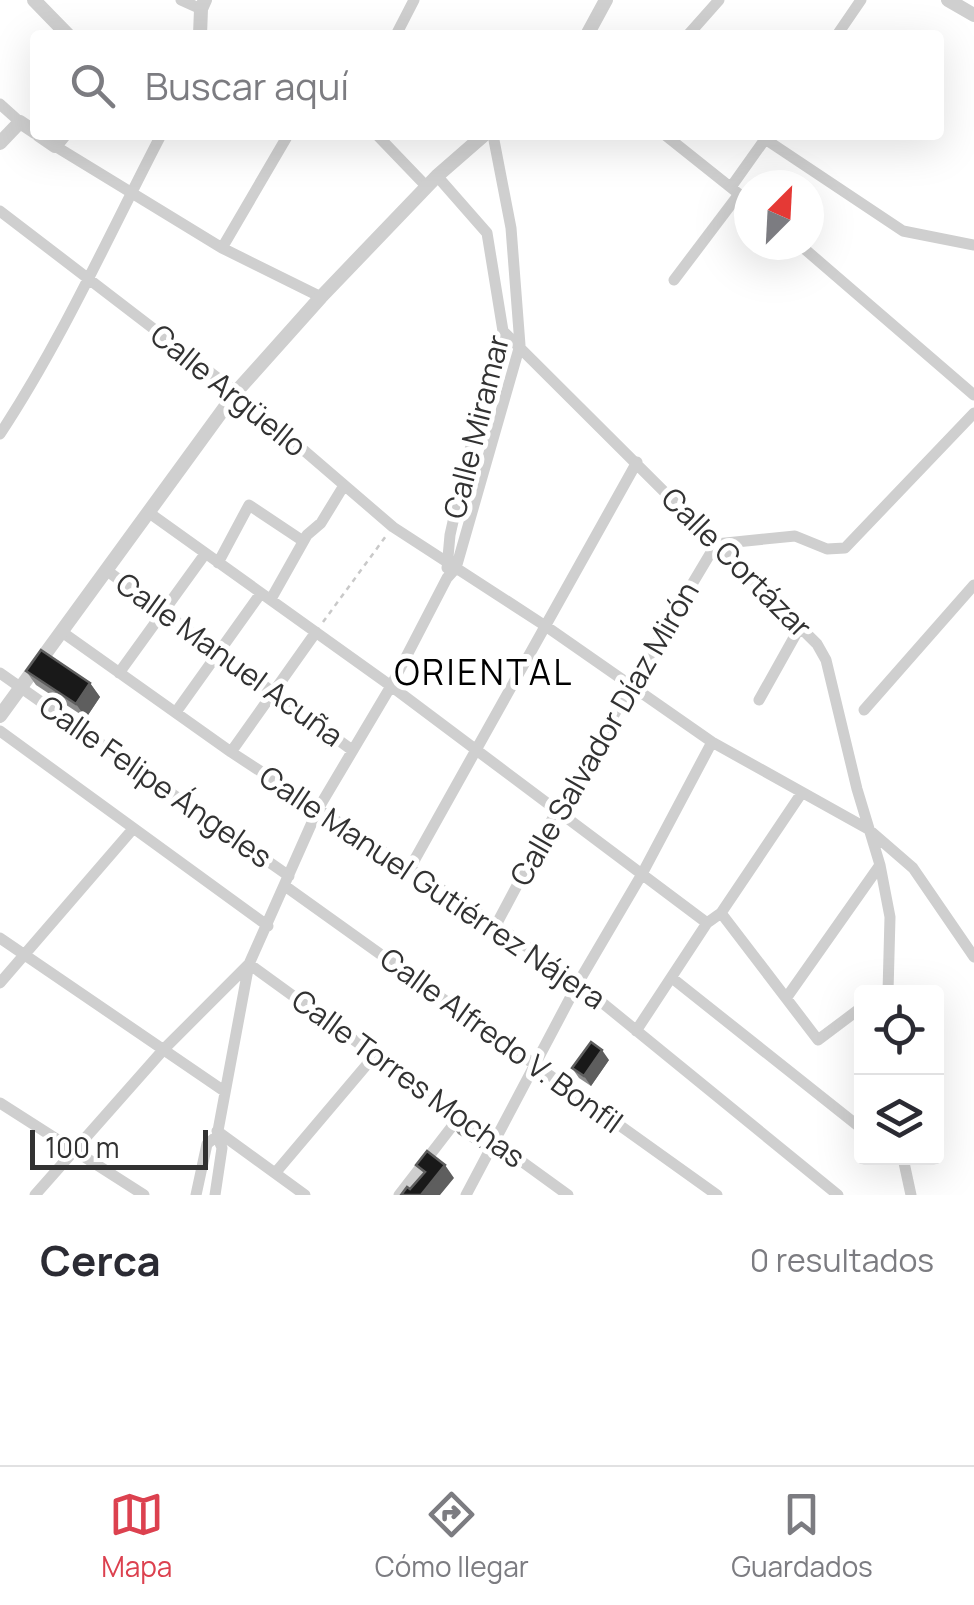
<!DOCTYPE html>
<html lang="es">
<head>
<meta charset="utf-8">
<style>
	body { margin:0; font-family:Manrope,sans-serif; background:#f7f7f7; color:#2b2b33 }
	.controls { position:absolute; right:30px; bottom:30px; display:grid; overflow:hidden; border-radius:10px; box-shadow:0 10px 40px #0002 }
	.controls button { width:90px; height:90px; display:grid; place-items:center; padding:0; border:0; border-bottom:2px solid #e1e1e2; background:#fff; color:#2b2b33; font:50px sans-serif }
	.compass { position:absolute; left:734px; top:170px; width:90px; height:90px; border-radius:50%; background:#fff; box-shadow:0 10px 40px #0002; rotate:24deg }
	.scale { position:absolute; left:30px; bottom:25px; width:178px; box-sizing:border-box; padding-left:10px; border:5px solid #323232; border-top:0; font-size:28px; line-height:35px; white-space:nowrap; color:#323232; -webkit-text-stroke:8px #fff; paint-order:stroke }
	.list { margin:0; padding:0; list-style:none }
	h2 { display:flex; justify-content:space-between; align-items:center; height:130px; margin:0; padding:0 40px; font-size:42px }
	h2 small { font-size:32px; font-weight:400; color:#7c7c81 }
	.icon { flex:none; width:55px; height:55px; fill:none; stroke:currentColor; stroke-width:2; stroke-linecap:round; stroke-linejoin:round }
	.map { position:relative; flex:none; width:974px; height:1195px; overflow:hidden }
	.search { position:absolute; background:#fff; box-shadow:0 10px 40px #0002; left:30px; right:30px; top:30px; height:110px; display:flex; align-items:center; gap:25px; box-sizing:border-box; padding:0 35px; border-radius:10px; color:#7c7c81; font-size:38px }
	.sheet { height:270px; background:#fff }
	nav { display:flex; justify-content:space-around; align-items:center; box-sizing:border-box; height:140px; border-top:2px solid #e1e1e2; background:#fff; font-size:28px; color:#7c7c81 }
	nav a { display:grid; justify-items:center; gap:5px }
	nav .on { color:#dc414f }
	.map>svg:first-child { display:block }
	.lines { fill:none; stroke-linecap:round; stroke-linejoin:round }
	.path { stroke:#c9c9c9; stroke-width:2.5; stroke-dasharray:5 5; stroke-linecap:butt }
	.minor { stroke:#cfcfcf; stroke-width:11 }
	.tertiary { stroke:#cfcfcf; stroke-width:14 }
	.wall { fill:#8c8c8c }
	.shaded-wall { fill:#5e5e5e }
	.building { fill:#191919; stroke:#5e5e5e; stroke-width:2.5 }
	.labels { text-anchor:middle; stroke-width:10; stroke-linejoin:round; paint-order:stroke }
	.street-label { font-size:30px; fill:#323232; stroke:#fff }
	.quarter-label { font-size:35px; letter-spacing:2.5px; fill:#000; stroke:#fff }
</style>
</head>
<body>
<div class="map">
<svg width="974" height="1195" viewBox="0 0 974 1195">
	<rect width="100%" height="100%" fill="#fff"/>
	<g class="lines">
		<path class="path" d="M323 622 386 536"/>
		<path class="minor" d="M181 0 201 9
			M396 35 414 0
			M688 35 719 0
			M837 35 861 0
			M0 104 20 122
			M377 135 427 187
			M665 135 749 202
			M765 139 903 231 974 245
			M55 146 222 248 321 297
			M437 176 487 233 503 331 466 464 450 535 447 568
			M731 187 768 135
			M0 211 236 392 393 527 547 627 712 742 868 829 913 868 974 957
			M800 245 974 395
			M222 248 288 135
			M674 280 739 194
			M503 331 817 644 826 660 857 789 880 865 890 917 888 992
			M0 434C62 340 109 235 161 135
			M148 512 391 686 707 923
			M218 563 249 505 303 541
			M106 570 352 750
			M271 599 307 535 321 523 343 487
			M62 632 231 752 496 925 578 983 838 1195
			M0 673 289 876
			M119 673 205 554
			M759 700 801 625
			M864 710 974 585
			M176 712 261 593
			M0 731 268 926
			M231 752 316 632
			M410 868 637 462
			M285 886 717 1195
			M721 913 818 1040 862 1007
			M496 925 556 812 716 544 795 536 827 549 845 548 974 413
			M0 938 224 1091
			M672 978 862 1129
			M0 983 132 830
			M787 997 880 865
			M636 1031 707 923 721 913 801 794
			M0 1103 144 1195
			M217 1131 305 1195
			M903 1158 911 1195
			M276 1172 375 1055
			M35 1195 164 1049 249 964 568 1195
			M196 1195 207 1144 217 1136
			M215 1195 222 1148 217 1136 249 964 318 809 391 686 447 578 456 568 520 345 511 228 493 135
			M399 1195 460 1116
			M466 1195 578 983 642 874 712 742"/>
		<path class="tertiary" d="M34 0 68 35
			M948 0 974 15
			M200 35 201 9 205 0
			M587 35 606 0
			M39 135 55 146 64 135
			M0 143 20 122 35 132
			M0 716 236 392 321 297 437 176 484 135"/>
	</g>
	<path class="wall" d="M26 671 90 683 100 697 86 718 36 685Z
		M609 1060 591 1086 579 1078 572 1068Z
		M451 1124 475 1135 482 1144 480 1148 458 1134Z"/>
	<path class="shaded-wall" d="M90 683 100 697 86 718 76 704Z
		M602 1050 609 1060 591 1086 584 1076Z
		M475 1135 482 1144 480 1148 473 1139Z
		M445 1165 454 1178 440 1195H421Z"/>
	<path class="building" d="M41 650 90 683 76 704 26 671Z
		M591 1042 602 1050 584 1076 572 1068Z
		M455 1120 475 1135 473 1139 451 1124Z
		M427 1151 445 1165 421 1195H401L407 1187 410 1189 425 1172 416 1165Z"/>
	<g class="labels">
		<g class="street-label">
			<text transform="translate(228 391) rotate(39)" y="10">Calle Argüello</text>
			<text transform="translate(477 427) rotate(-76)" y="10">Calle Miramar</text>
			<text transform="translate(736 563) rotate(45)" y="10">Calle Cortázar</text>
			<text transform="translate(229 660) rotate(36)" y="10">Calle Manuel Acuña</text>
			<text transform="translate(605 734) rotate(-60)" y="10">Calle Salvador Díaz Mirón</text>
			<text transform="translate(155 782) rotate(35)" y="10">Calle Felipe Ángeles</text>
			<text transform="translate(432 888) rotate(34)" y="10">Calle Manuel Gutiérrez Nájera</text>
			<text transform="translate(501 1041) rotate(36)" y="10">Calle Alfredo V. Bonfil</text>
			<text transform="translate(408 1079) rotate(36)" y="10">Calle Torres Mochas</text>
		</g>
		<g class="quarter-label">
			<text x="484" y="685">ORIENTAL</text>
		</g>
	</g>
</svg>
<div class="controls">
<button><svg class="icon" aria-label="locate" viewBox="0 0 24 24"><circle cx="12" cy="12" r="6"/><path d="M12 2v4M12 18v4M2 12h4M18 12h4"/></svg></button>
<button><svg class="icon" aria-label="layers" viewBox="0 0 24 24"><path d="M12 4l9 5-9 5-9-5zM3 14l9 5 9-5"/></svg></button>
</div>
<svg class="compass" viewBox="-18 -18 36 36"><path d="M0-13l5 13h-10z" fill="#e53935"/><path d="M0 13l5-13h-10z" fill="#7c7c81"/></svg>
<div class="scale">100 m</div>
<div class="search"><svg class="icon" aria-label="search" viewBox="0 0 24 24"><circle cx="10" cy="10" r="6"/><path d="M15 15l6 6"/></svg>Buscar aquí</div>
</div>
<section class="sheet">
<h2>Cerca<small>0 resultados</small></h2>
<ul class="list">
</ul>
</section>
<nav>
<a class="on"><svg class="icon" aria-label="map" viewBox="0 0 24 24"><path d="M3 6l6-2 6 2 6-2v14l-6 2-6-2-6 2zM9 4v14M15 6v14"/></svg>Mapa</a>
<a><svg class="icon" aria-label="directions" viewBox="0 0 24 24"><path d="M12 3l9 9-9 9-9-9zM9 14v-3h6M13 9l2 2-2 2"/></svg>Cómo llegar</a>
<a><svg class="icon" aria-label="saved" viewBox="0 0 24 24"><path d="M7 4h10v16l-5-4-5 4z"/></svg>Guardados</a>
</nav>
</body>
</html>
